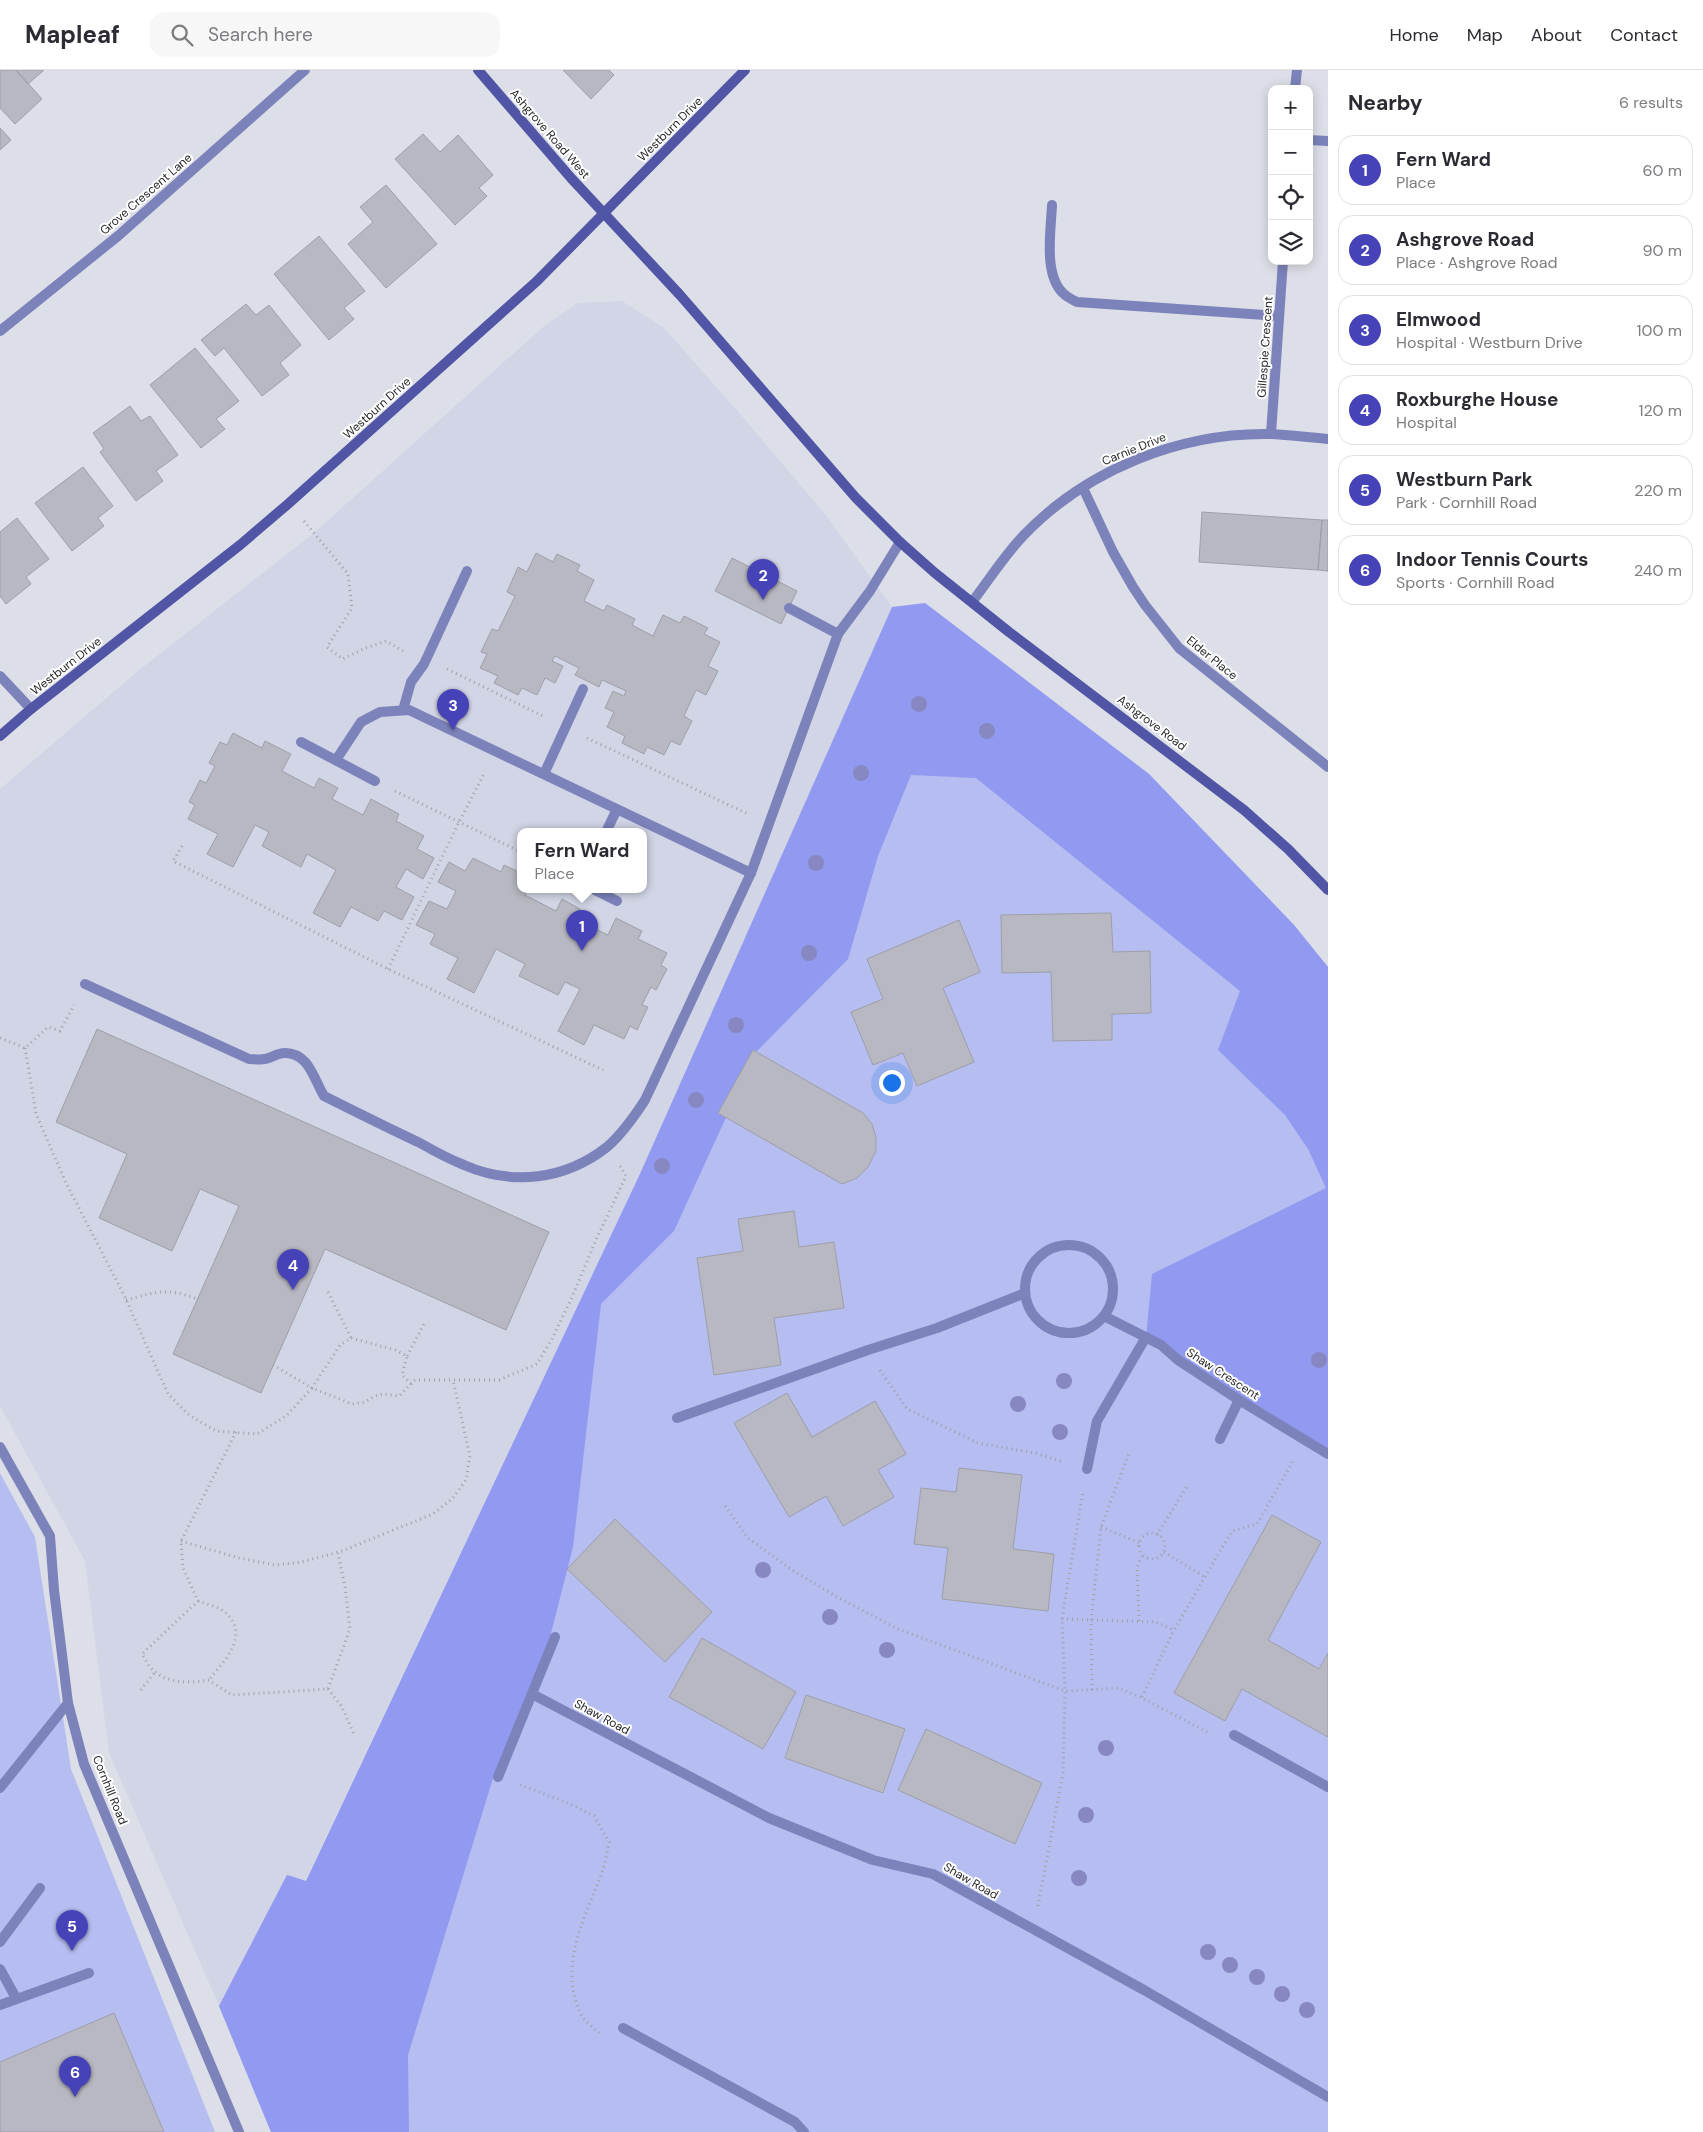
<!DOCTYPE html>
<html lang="en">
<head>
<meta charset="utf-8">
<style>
	body { margin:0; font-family:"DM Sans",sans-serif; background:#f7f7f7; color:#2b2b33 }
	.controls { position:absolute; right:15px; top:15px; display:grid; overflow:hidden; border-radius:10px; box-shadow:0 2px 12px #0003 }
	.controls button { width:45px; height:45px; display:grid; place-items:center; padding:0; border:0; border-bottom:1px solid #e1e1e2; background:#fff; color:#2b2b33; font:25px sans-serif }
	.you { position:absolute; left:891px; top:1012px; width:18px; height:18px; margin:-12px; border:4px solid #fff; border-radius:50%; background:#1a73e8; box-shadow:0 0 0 8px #1a73e833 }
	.badge { display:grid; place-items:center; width:32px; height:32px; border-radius:50%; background:#4642b7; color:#fff; font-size:16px; font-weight:700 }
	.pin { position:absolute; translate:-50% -41px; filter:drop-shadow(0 1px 2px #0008) }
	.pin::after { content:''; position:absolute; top:26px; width:18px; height:15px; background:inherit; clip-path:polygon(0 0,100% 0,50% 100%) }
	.popup { position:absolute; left:517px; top:758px; width:130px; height:65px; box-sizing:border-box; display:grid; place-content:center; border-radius:10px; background:#fff; filter:drop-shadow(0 1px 4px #0005); font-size:16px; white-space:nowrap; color:#7c7c81 }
	.popup b { font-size:19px; color:#2b2b33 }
	.popup::after { content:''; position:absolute; left:50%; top:100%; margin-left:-10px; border:10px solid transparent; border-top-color:#fff }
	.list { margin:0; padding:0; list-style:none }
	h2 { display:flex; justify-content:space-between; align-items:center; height:65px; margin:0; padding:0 20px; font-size:21px }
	h2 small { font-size:16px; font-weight:400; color:#7c7c81 }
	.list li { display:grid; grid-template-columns:32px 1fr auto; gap:15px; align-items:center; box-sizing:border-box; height:70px; margin:0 10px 10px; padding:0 10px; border:1px solid #e1e1e2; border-radius:15px }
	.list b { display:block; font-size:19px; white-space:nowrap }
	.list p { margin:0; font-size:16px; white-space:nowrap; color:#7c7c81 }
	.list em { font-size:16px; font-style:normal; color:#7c7c81 }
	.icon { flex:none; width:28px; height:28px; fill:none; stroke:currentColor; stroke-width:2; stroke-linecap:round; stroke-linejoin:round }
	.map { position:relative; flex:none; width:1328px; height:2062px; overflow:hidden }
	header { display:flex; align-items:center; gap:30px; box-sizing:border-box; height:70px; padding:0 25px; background:#fff; border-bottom:1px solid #e1e1e2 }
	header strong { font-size:24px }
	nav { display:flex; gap:28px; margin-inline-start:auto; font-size:18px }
	.search { width:350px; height:45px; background:#f7f7f7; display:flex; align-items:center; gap:12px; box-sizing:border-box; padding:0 18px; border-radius:15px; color:#7c7c81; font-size:19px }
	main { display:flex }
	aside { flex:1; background:#fff }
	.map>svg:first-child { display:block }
	.built { fill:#d2d5e6; fill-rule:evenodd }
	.green { fill:#b5bdf1 }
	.forest { fill:#919af0 }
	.building { fill:#b7b8c1; stroke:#9d9fa8 }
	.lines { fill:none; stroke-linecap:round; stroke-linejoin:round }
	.path { stroke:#9fa1a7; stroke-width:3; stroke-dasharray:1 4; stroke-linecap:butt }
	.lane { stroke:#7c83bb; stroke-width:10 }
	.street { stroke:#7c83bb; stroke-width:10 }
	.secondary { stroke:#5055a5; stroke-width:10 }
	.tree { fill:#8787c2 }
	.labels { text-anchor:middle; stroke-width:4; stroke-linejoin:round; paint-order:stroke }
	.street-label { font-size:12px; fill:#28292c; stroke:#fff }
</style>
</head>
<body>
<header>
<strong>Mapleaf</strong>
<div class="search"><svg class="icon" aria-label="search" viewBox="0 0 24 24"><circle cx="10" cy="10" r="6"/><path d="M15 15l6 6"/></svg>Search here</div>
<nav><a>Home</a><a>Map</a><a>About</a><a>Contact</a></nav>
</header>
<main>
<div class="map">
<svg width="1328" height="2062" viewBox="0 0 1328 2062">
	<rect width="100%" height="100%" fill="#dddfe8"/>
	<path class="built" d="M622 231 664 258 741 345 825 444 892 537 640 1104 305 1811 287 1806 219 1936 109 1683 85 1491 0 1336V719L138 601 315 462 544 256 578 233ZM521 762H643V820H521Z"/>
	<path class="green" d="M925 533 1149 704 1294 855 1328 897V2062H271L219 1936 287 1805 306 1811 640 1104 809 726Z
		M0 1403 35 1467 71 1699 215 2062H0Z"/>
	<path class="forest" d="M925 533 1149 704 1294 855 1328 897V1384L1146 1267 1152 1204 1326 1118 1308 1079 1285 1045 1218 980 1240 921 976 708 911 705 878 786 848 889 756 982 674 1161 601 1234 573 1477 551 1563 532 1624 494 1705 408 1985 409 2062H271L219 1936 287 1805 306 1811 640 1104 892 537Z"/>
	<path class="building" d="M0 0H16L42 29 15 54 0 38Z
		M16 0H44L28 14Z
		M563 0H609L614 5 591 29Z
		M0 58 11 70 0 80Z
		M423 64 440 82 458 65 493 105 479 118 487 126 455 155 395 89Z
		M386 115 437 174 386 218 348 174 373 152 360 137Z
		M319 166 365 221 344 238 354 249 329 270 274 204Z
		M246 234 256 245 269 235 301 275 280 293 289 305 262 326 224 278 215 286 201 270Z
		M195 278 239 331 216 349 225 359 201 378 150 315Z
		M130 336 141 351 150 346 178 385 156 401 163 411 136 431 100 382 104 379 93 363Z
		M83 397 113 436 98 448 104 456 72 481 35 433Z
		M1202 442 1322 450 1318 500 1199 492Z
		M17 448 49 489 26 507 31 514 6 534 0 526V462Z
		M1322 450H1328V501L1318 500Z
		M536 483 553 492 557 484 580 495 577 501 594 510 584 531 604 541 607 535 635 549 632 555 653 566 663 545 680 553 684 546 708 558 704 564 720 572 708 596 718 601 706 625 696 620 684 646 692 651 680 675 671 671 664 685 647 677 644 684 622 673 625 666 607 657 614 642 605 638 613 621 624 626 626 621 602 610 599 617 575 605 579 598 555 586 552 591 563 596 555 613 545 608 537 625 522 618 518 625 494 613 498 606 480 598 487 584 481 582 492 559 498 561 515 526 507 522 518 497 527 502Z
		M732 488 797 521 781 554 715 521Z
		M233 663 262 678 265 671 291 684 282 701 314 718 319 708 338 718 332 729 363 745 371 729 399 744 396 751 424 766 417 779 434 788 423 809 406 799 396 817 414 827 402 850 384 841 378 851 351 837 340 857 313 843 336 800 307 784 301 797 262 776 269 762 255 755 233 797 207 784 218 764 188 749 195 735 189 732 200 710 206 713 215 696 209 693 220 672 227 675Z
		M473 788 501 802 504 795 521 803V820H528L525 825 556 841 562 829 580 839 575 849 608 865 616 848 642 861 638 869 667 883 661 895 667 899 656 920 651 917 642 935 648 937 637 960 630 956 624 969 594 955 584 975 558 961 580 919 565 912 558 925 519 906 525 894 496 879 474 923 447 909 458 888 430 874 435 864 416 855 429 831 447 839 456 821 438 812 449 792 465 801Z
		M1111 843 1113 882 1150 881 1151 943 1112 944V970L1053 971 1051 902 1002 903 1001 845Z
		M959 850 980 902 943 918 974 992 917 1016 903 983 873 995 851 942 883 929 867 889Z
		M97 959 549 1162 506 1260 325 1179 261 1323 173 1284 239 1136 200 1119 172 1181 99 1148 127 1084 56 1052Z
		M753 980 863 1043 872 1054 876 1067V1081L868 1097 857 1108 842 1114 718 1043Z
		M794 1141 799 1177 834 1172 844 1238 774 1248 781 1295 714 1305 697 1188 743 1181 738 1149Z
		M787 1323 812 1367 875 1331 906 1384 878 1400 894 1427 843 1456 826 1426 789 1447 734 1353Z
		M959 1398 1022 1405 1013 1479 1054 1484 1048 1541 942 1529 948 1478 914 1474 921 1418 956 1422Z
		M1272 1445 1321 1472 1268 1570 1319 1599 1328 1583V1667L1242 1619 1225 1651 1174 1623Z
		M615 1449 712 1542 665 1592 567 1499Z
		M702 1568 796 1622 763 1679 669 1627Z
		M806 1625 905 1659 883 1723 785 1688Z
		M926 1659 1042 1713 1015 1774 898 1720Z
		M114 1943 164 2062H0V1992Z"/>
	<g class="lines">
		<path class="path" d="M304 451 348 504 352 538 327 577 343 589 363 579 386 571 403 581
			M447 599 545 647
			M587 668 748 744
			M395 721 521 782
			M182 776 173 791 388 899 603 1000
			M388 899 459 752 485 702
			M0 968 25 978 48 957 60 961 74 935
			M25 978 36 1044 66 1113 124 1225 168 1324 189 1345 216 1361 257 1364 286 1346 312 1318 352 1334 365 1332 375 1326 384 1324 399 1326 415 1310H499L537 1294 553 1267 573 1225 595 1172 626 1106 620 1096
			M328 1222 351 1268
			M126 1230C157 1222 166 1217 197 1229
			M407 1286 424 1254
			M273 1295 312 1318 340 1275 351 1268 395 1280 407 1286 402 1305 411 1314
			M880 1300 907 1339 978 1373 1035 1383 1064 1392
			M236 1362 181 1471 183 1498 198 1531 142 1584C145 1589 148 1596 153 1600 167 1614 191 1613 209 1610L232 1625 328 1619 350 1559 345 1517 338 1483
			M725 1436 748 1468 795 1502 839 1528 898 1559 1065 1621 1119 1618 1142 1628 1211 1664
			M1101 1457 1140 1473
			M1139 1476a13 13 0 1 1 26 0a13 13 0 1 1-26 0Z
			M1157 1465 1187 1416
			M181 1471 239 1488 275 1495 302 1492 342 1481 433 1444 453 1428 466 1410 470 1386 453 1310
			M1164 1482 1205 1507
			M198 1531C206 1534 220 1537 226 1543 250 1566 224 1591 209 1610
			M1062 1549 1156 1552 1174 1560 1232 1461 1257 1454 1293 1391
			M1139 1551 1137 1497 1143 1485
			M328 1619 342 1637 354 1664
			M141 1620 155 1602
			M1092 1620 1091 1551 1101 1457 1129 1383
			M1142 1627 1174 1560
			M520 1715 568 1733 594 1746 609 1772C607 1783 605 1795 601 1805 584 1850 557 1899 582 1946 586 1953 594 1958 599 1963
			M1038 1836 1063 1703 1065 1621 1062 1549 1083 1421"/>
		<path class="lane" d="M1052 135C1051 160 1043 206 1064 224 1067 227 1073 230 1077 232L1279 246
			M0 261 118 166 305 0
			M789 538 838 564
			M0 606 31 639
			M403 640 411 612 424 594 467 501
			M301 672 375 711
			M336 690 361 652 380 642 409 640 751 803
			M544 704 583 619
			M606 762 617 739
			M595 820 617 831
			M677 1348 868 1280 937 1258 1025 1223
			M1220 1369 1239 1330
			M1087 1399 1097 1351 1146 1267
			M1234 1665 1328 1717
			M0 1718 68 1633
			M0 1872 40 1818
			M0 1899 16 1928
			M0 1935 89 1903
			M623 1958 795 2052 804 2062"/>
		<path class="street" d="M1295 19 1297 0
			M1309 70 1328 71
			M1271 364 1283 191
			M1083 418 1113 482 1133 517 1145 535 1179 578 1328 697
			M972 532C989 510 1004 486 1023 466 1086 400 1180 362 1271 364 1290 365 1309 367 1328 369
			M85 914 249 989C254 989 260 990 265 989 271 988 278 983 284 983 309 982 314 1010 324 1026 356 1042 388 1058 420 1073 434 1081 449 1089 464 1095 512 1116 565 1110 607 1077 622 1064 634 1047 645 1030L751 803 838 564 870 521 900 472
			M1025 1219a44 44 0 1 1 88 0a44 44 0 1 1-88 0Z
			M1104 1246 1161 1275 1178 1290 1239 1330 1328 1384
			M0 1377 50 1466 54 1520 68 1633 84 1694 239 2062
			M532 1624 769 1748 873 1790 933 1804 1144 1920 1328 2027
			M498 1707 555 1567"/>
		<path class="secondary" d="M478 0 571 108 680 225 856 428 900 472 935 503 1009 562 1244 740 1288 779 1328 820
			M0 666 31 639 240 475 288 434 537 211 745 0"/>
	</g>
	<g class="tree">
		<circle cx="919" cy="634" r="8"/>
		<circle cx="987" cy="661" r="8"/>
		<circle cx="861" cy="703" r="8"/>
		<circle cx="816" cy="793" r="8"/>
		<circle cx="809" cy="883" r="8"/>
		<circle cx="736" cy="955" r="8"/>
		<circle cx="696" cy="1030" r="8"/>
		<circle cx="662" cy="1096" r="8"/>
		<circle cx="1319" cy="1290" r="8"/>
		<circle cx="1064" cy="1311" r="8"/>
		<circle cx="1018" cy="1334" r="8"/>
		<circle cx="1060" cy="1362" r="8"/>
		<circle cx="763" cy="1500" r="8"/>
		<circle cx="830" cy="1547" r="8"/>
		<circle cx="887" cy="1580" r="8"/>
		<circle cx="1106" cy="1678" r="8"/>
		<circle cx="1086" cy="1745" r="8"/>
		<circle cx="1079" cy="1808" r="8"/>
		<circle cx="1208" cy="1882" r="8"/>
		<circle cx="1230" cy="1895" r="8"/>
		<circle cx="1257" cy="1907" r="8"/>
		<circle cx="1282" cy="1924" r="8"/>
		<circle cx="1307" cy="1940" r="8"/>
	</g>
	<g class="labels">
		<g class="street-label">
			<text transform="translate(670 59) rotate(-45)" y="4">Westburn Drive</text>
			<text transform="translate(550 64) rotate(49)" y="4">Ashgrove Road West</text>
			<text transform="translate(146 124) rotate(-41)" y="4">Grove Crescent Lane</text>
			<text transform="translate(1265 277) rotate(-86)" y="4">Gillespie Crescent</text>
			<text transform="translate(377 338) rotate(-42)" y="4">Westburn Drive</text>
			<text transform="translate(1134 379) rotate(-22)" y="4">Carnie Drive</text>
			<text transform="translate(1212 588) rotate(39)" y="4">Elder Place</text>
			<text transform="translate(66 596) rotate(-38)" y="4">Westburn Drive</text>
			<text transform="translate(1152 653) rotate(37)" y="4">Ashgrove Road</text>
			<text transform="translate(1223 1304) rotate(33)" y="4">Shaw Crescent</text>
			<text transform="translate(602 1647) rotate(28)" y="4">Shaw Road</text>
			<text transform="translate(110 1720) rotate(68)" y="4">Cornhill Road</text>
			<text transform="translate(971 1811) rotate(30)" y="4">Shaw Road</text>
		</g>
	</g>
</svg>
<div class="controls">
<button>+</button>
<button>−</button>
<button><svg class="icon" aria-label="locate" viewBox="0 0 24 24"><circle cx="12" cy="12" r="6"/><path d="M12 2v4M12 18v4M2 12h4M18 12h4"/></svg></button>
<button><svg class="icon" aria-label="layers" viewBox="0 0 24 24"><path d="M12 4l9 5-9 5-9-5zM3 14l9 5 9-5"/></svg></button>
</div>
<div class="you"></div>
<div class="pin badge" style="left:582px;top:881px">1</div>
<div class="popup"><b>Fern Ward</b>Place</div>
<div class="pin badge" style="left:763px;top:530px">2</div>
<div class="pin badge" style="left:453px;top:660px">3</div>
<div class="pin badge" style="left:293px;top:1220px">4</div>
<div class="pin badge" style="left:72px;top:1881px">5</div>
<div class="pin badge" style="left:75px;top:2027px">6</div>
</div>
<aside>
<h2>Nearby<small>6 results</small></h2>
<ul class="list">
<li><span class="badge">1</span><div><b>Fern Ward</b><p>Place</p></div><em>60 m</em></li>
<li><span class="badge">2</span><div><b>Ashgrove Road</b><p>Place · Ashgrove Road</p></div><em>90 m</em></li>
<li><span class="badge">3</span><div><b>Elmwood</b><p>Hospital · Westburn Drive</p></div><em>100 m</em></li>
<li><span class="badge">4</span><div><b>Roxburghe House</b><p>Hospital</p></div><em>120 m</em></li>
<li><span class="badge">5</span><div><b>Westburn Park</b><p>Park · Cornhill Road</p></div><em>220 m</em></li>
<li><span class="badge">6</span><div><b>Indoor Tennis Courts</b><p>Sports · Cornhill Road</p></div><em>240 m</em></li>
</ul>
</aside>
</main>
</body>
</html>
